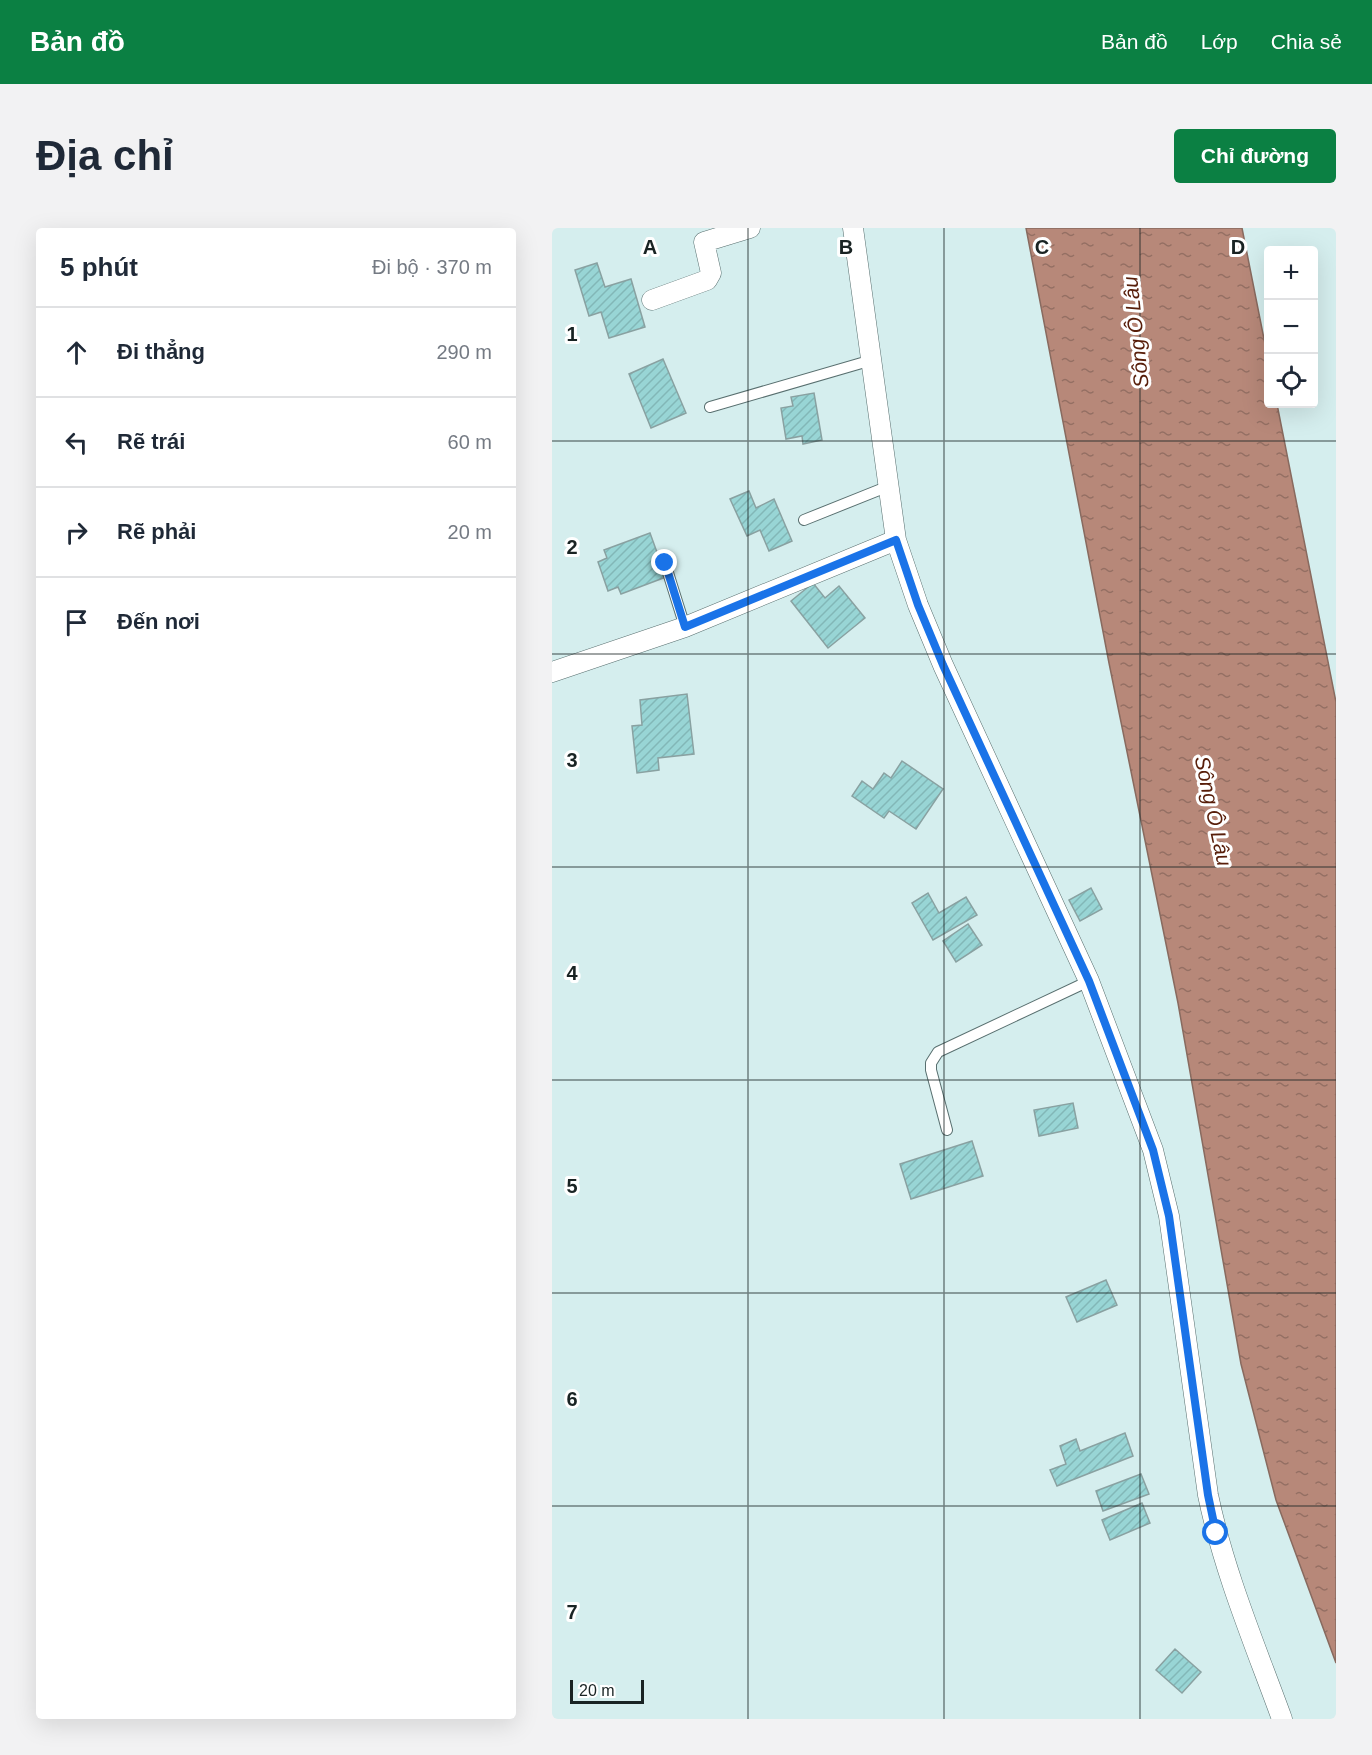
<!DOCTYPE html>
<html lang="vi">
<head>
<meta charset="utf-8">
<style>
	body { margin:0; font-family:Helvetica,sans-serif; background:#f2f2f3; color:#1f2937 }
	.controls { position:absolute; right:18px; top:18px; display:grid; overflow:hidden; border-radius:6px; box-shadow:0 6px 24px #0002 }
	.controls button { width:54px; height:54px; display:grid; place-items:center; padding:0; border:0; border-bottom:2px solid #e0e1e3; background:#fff; color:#1f2937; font:30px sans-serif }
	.scale { position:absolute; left:18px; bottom:15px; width:74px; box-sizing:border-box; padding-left:6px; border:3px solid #192323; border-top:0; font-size:16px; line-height:21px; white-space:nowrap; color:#192323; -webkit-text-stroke:4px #fff; paint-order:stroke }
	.stop { position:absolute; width:18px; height:18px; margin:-14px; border:4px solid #1a73e8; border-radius:50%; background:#fff }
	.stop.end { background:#1a73e8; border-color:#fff; box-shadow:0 2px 6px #0008 }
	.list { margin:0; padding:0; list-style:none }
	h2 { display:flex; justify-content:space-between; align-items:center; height:78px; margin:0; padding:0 24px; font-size:26px }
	h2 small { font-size:20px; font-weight:400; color:#747a83 }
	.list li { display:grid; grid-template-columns:39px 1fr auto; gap:18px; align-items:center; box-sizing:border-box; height:90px; padding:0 24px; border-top:2px solid #e0e1e3 }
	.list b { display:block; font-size:22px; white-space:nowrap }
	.list em { font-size:20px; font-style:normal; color:#747a83 }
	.icon { flex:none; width:33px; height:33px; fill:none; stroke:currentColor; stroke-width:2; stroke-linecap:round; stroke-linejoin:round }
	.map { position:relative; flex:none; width:784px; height:1491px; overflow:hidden; border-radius:6px }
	header { display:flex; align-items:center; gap:36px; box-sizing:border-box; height:84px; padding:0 30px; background:#0b8043; color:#fff }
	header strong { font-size:28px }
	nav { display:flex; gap:33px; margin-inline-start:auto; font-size:21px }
	.intro { display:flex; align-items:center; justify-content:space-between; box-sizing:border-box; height:144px; padding:0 36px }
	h1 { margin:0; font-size:42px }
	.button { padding:15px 27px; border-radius:6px; background:#0b8043; color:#fff; font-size:21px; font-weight:700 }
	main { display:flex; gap:36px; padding:0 36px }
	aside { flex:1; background:#fff; border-radius:6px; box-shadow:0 6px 24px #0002 }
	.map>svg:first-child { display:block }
	.water { fill:url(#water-ripples); stroke:#886a5f; stroke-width:1.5 }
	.building { fill:url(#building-hatch); stroke:#89a1a1; stroke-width:1.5 }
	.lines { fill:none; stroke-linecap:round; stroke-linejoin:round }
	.service-casing { stroke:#586f6f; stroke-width:12 }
	.minor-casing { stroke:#586f6f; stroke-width:21 }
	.service { stroke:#fff; stroke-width:10 }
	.minor { stroke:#fff; stroke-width:20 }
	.route { stroke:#1a73e8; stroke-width:8 }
	.grid { fill:none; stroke:#192323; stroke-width:1.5; stroke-opacity:0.55 }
	.labels { text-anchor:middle; stroke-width:6; stroke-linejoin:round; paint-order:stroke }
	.water-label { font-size:21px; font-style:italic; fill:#581e0a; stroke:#fff }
	.grid-label { font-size:20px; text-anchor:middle; font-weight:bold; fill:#192323; stroke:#fff; stroke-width:6; stroke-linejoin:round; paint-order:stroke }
</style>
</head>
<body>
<header>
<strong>Bản đồ</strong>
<nav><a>Bản đồ</a><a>Lớp</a><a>Chia sẻ</a></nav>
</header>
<div class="intro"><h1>Địa chỉ</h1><a class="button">Chỉ đường</a></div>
<main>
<aside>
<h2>5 phút<small>Đi bộ · 370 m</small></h2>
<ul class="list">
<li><svg class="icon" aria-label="ahead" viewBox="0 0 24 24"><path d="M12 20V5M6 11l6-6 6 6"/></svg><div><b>Đi thẳng</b></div><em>290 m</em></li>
<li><svg class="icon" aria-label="left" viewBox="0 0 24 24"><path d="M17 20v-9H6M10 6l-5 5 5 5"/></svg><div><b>Rẽ trái</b></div><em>60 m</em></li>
<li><svg class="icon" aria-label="right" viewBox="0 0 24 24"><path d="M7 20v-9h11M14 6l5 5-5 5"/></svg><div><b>Rẽ phải</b></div><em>20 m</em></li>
<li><svg class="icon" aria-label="arrive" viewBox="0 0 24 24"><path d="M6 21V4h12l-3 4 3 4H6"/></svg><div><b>Đến nơi</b></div></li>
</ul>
</aside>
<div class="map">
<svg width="784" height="1491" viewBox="0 0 784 1491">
	<defs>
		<pattern id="water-ripples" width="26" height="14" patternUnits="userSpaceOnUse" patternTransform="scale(1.5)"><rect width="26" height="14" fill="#b78879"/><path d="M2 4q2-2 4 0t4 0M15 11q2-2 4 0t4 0" fill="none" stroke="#946f63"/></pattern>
		<pattern id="building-hatch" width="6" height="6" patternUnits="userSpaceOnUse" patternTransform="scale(1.5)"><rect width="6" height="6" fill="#98d5d5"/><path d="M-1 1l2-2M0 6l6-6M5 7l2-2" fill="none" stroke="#82b7b7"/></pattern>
	</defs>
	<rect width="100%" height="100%" fill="#d5eeee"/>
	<path class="water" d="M474 0H690L716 131V176H725L784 474V1435L724 1272 689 1136 626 775 557 435Z"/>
	<path class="building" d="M45 35 53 59 79 51 93 99 57 110 49 84 37 88 23 42Z
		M111 131 134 185 99 200 77 146Z
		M262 165 270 212 251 216 250 208 234 211 229 180 241 178 239 169Z
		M197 263 204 280 222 271 240 313 217 323 208 302 195 308 178 271Z
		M98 305 114 349 69 366 66 359 56 363 46 334 55 330 52 322Z
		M261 355 273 370 287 358 313 390 276 420 239 373Z
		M135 466 142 526 106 530 107 542 85 545 80 498 90 497 88 472Z
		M350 533 391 561 364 601 337 583 332 590 300 568 310 553 321 561 332 545 339 550Z
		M539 660 550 681 528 693 517 672Z
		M376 665 387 685 414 669 425 687 381 712 360 675Z
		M416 696 430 717 404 734 391 713Z
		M521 875 526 900 487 908 482 882Z
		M420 913 431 948 359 971 348 936Z
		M554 1052 565 1077 525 1094 514 1069Z
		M573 1205 581 1228 505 1258 498 1242 514 1236 508 1218 524 1211 528 1223Z
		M589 1246 597 1266 551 1283 544 1263Z
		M590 1275 598 1295 558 1312 550 1292Z
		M623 1421 649 1444 630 1465 604 1442Z"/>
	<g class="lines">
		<defs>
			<path id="service" d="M158 179 320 132
				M252 292 337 258
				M113 335 133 399
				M395 902 379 842V835L386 824 537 753"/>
			<path id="minor" d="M301 0 344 312 366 377 391 437 537 753 601 922 617 988 656 1267C672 1344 703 1417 730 1491
				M100 72 155 52 159 45 152 14 198 0
				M0 444 133 399 344 312"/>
		</defs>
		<use href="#service" class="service-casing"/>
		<use href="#minor" class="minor-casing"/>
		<use href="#service" class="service"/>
		<use href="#minor" class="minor"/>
	</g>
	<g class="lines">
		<path class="route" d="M113 335 133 399 344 312 366 377 391 437 537 753 601 922 617 988 656 1267 664 1305"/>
	</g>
	<path class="grid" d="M196 0V1491M392 0V1491M588 0V1491M0 213H784M0 426H784M0 639H784M0 852H784M0 1065H784M0 1278H784"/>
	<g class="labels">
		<g class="water-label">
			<text transform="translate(584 104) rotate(-96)" y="7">Sông Ô Lâu</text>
			<text transform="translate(661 583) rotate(78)" y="7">Sông Ô Lâu</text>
		</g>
	</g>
	<g class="grid-label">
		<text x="98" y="26">A</text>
		<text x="294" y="26">B</text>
		<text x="490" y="26">C</text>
		<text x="686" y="26">D</text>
		<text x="20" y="113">1</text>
		<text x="20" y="326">2</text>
		<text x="20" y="539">3</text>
		<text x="20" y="752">4</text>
		<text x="20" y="965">5</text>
		<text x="20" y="1178">6</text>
		<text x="20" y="1391">7</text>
	</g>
</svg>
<div class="controls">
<button>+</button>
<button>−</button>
<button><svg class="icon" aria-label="locate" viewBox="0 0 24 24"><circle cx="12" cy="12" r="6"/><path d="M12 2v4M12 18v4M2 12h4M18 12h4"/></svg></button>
</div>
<div class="scale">20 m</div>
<div class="stop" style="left:664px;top:1305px"></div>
<div class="stop end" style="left:113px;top:335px"></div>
</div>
</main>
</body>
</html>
